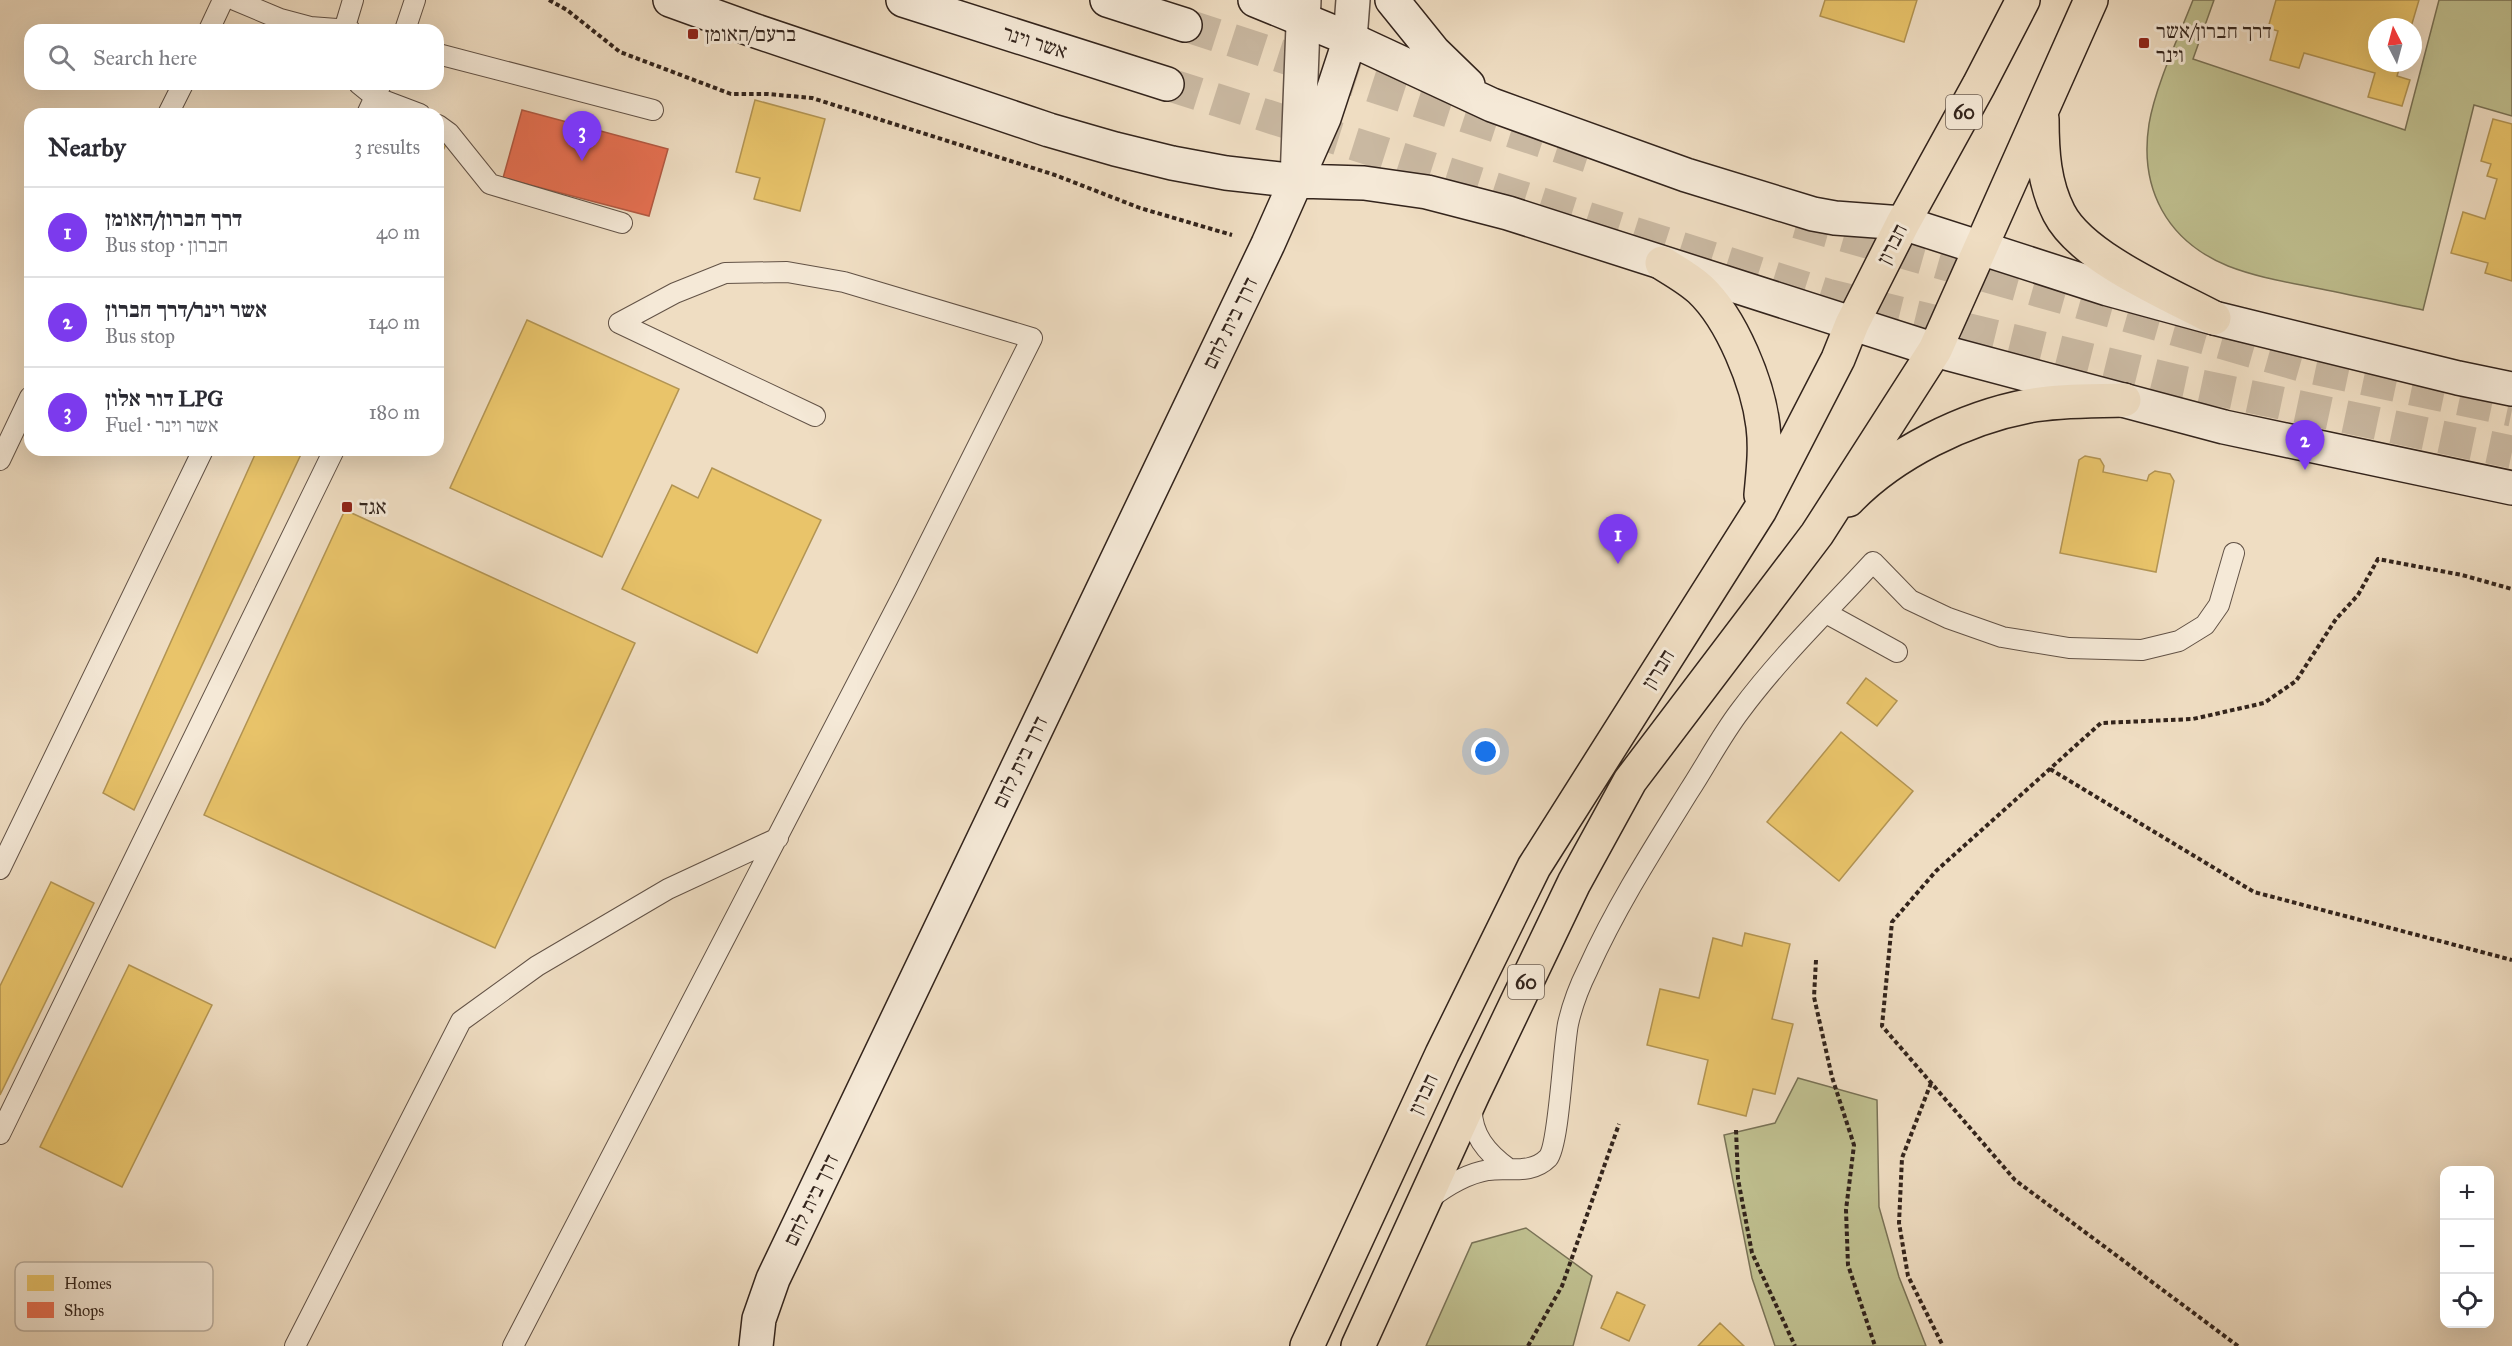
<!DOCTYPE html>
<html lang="en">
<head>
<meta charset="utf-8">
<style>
	body { margin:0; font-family:"IM FELL Great Primer","Frank Ruhl Libre",serif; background:#f2f2f3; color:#2b2b33 }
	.controls { position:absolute; right:18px; bottom:18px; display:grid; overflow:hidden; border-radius:12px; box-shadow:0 6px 24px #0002 }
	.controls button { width:54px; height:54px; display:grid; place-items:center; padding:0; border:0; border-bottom:2px solid #e1e1e2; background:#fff; color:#2b2b33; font:30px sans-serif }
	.compass { position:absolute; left:2368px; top:18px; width:54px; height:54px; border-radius:50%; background:#fff; box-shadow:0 6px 24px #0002; rotate:354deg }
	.you { position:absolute; left:1486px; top:752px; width:21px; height:21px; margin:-15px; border:4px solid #fff; border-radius:50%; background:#1a73e8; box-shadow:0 0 0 9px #1a73e833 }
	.badge { display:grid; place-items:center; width:39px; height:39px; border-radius:50%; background:#7c3aed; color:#fff; font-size:20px; font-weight:700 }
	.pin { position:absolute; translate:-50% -50px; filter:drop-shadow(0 2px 3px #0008) }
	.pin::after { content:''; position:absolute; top:32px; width:21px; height:18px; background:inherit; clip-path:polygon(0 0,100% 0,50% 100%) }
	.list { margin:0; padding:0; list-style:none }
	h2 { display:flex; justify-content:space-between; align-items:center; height:78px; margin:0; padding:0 24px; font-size:26px }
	h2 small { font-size:20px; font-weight:400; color:#7c7c81 }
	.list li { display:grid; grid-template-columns:39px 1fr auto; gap:18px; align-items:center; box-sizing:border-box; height:90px; padding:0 24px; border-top:2px solid #e1e1e2 }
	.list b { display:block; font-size:22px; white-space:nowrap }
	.list p { margin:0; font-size:20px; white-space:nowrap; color:#7c7c81 }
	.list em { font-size:20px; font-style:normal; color:#7c7c81 }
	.icon { flex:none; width:33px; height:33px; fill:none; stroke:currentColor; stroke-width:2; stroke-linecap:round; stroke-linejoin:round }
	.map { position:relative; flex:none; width:2512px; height:1346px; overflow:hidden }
	.search { position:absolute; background:#fff; box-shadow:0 6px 24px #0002; left:24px; top:24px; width:420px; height:66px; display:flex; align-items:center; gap:15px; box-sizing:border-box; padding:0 21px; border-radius:18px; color:#7c7c81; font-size:22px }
	.panel { position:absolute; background:#fff; box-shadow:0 6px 24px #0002; left:24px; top:108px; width:420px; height:348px; border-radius:18px }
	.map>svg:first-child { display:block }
	.green { fill:#bfbf8f; stroke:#797256; stroke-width:1.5 }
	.homes { fill:#e9c46a; stroke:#b29453; stroke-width:1.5 }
	.shops { fill:#e76f51; stroke:#b15841; stroke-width:1.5 }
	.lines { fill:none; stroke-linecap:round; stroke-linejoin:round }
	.secondary-tunnel { stroke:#c9b8a1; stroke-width:33; stroke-dasharray:33 16; stroke-linecap:butt }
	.service-casing { stroke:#625246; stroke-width:22 }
	.minor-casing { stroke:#625246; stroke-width:36 }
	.secondary-casing { stroke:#33241c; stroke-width:36 }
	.trunk-casing { stroke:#33241c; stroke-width:36 }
	.path { stroke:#33241c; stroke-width:4; stroke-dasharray:4.5 3; stroke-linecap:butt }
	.service { stroke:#f5e9d7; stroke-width:20 }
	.minor { stroke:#f5e9d7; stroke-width:33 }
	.secondary { stroke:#f5e9d7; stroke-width:33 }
	.trunk { stroke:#efddc2; stroke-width:33 }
	.poi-dot { fill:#8f2418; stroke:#f5e9d7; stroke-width:2 }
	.labels { text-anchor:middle; stroke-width:6; stroke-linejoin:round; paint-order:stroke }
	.shield { fill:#f5e9d7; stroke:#6d5f54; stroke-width:1.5 }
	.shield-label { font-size:20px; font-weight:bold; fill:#33241c }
	.poi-label { font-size:21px; fill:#33241c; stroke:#f5e9d7; text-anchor:start }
	.street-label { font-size:21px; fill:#33241c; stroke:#f5e9d7 }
	.key { fill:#f5e9d7; stroke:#bbae9f; stroke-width:1.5 }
	.key-label { font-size:16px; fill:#33241c }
</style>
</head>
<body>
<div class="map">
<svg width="2512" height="1346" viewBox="0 0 2512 1346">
	<rect width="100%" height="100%" fill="#efddc2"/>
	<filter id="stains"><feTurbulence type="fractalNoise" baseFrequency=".00333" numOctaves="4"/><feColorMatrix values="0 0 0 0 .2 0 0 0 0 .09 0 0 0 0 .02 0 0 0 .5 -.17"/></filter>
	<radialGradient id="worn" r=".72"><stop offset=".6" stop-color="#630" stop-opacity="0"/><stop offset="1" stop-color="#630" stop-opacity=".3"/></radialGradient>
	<path class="green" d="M2193 0H2214L2193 59 2405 130 2439 0H2512V116L2474 105 2423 310C2388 303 2352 295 2316 288 2286 282 2256 277 2228 266 2167 241 2139 189 2149 124 2155 87 2179 36 2193 0Z
		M1798 1078 1877 1100 1879 1207 1899 1277 1926 1346H1775L1752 1278 1724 1135 1775 1123Z
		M1526 1228 1592 1276 1573 1346H1426L1472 1243Z"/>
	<path class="homes" d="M1825 0H1917L1904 42 1820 16Z
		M2276 0H2419L2411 27H2377V63H2401L2397 76 2410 80 2402 106 2368 97 2375 73 2304 53 2299 68 2270 60 2278 31 2268 28Z
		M755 100 825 119 800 211 754 199 760 178 736 172Z
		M2493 119 2512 124V281L2485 273 2488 263 2451 253 2463 212 2485 219 2497 179 2487 176 2491 164 2481 161Z
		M438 138 448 140 438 161Z
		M527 320 679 389 602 557 450 488Z
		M257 450H303L134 810 103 793Z
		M2085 456 2100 459 2104 466 2103 472 2147 481 2149 475 2155 471 2170 474 2174 481 2156 572 2060 553 2079 460Z
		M712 468 821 520 757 653 622 589 672 485 698 498Z
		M345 510 635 643 495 948 204 815Z
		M1866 678 1897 701 1877 726 1847 703Z
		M1841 732 1913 791 1839 881 1767 822Z
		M51 882 94 903 0 1095V986Z
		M1745 933 1790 944 1772 1019 1793 1024 1775 1094 1753 1089 1746 1116 1698 1104 1708 1060 1647 1045 1660 989 1699 998 1713 938 1742 946Z
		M129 965 212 1005 122 1187 40 1147Z
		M1617 1292 1645 1305 1629 1341 1601 1328Z
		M1720 1323 1744 1346H1698Z"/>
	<path class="shops" d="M522 110 668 149 649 216 503 178Z"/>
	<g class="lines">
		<path class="secondary-tunnel" d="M1185 25 1588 156
			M1167 84 1827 295 2177 381 2512 452
			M1797 222 2304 366 2512 410"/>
		<defs>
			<path id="service" d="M235 0 280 19 310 27 350 30
				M209 30 223 0
				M344 30 353 0
				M405 30 415 0
				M438 54 653 110
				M359 84 375 97 420 114
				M168 114 183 84
				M367 114 381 84
				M438 125 449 133 490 184 622 223
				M619 323 815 416
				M0 460 30 397
				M1826 613 1897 652
				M0 869 203 450
				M1472 1105C1470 1134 1487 1153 1509 1169
				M0 1134 334 450
				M1428 1200C1446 1186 1465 1174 1488 1170 1509 1167 1531 1175 1548 1158 1559 1145 1563 1049 1568 1024 1572 1006 1580 985 1588 969 1616 907 1653 849 1689 791 1706 765 1721 736 1740 711 1780 657 1828 611 1873 562L1910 600 1948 618 2002 637 2069 648 2142 650 2179 641 2205 625 2219 605 2234 553
				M295 1346 461 1021 537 966 668 889 778 838
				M513 1346 906 589 1032 338 844 282 787 272 725 273 675 293 619 323"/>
			<path id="minor" d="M1350 39 1353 0
				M1297 181 1304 0"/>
			<path id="secondary" d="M670 0 753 30 1049 130 1115 149 1172 163 1226 173 1297 181 1364 183 1427 192 1508 213 1935 350 2224 427 2512 488
				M903 0 1167 84
				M1107 0 1185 25
				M1255 0 1350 39 1492 105 1686 175 1813 214 1835 218 1903 223 2108 289 2214 318 2458 378 2512 389
				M1392 0 1434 52 1468 85
				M756 1346 759 1319 773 1279 1268 244 1324 118 1350 39"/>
			<path id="trunk" d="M2042 119C2042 152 2044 184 2059 213 2082 258 2171 295 2214 318
				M1662 263C1675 271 1689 279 1700 289 1732 319 1758 384 1763 426 1766 450 1763 472 1761 495
				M1848 500C1893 453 1965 418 2028 406 2059 400 2093 401 2124 400
				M1307 1346 1442 1054 1534 867 1760 510 1838 359 1852 324 1903 223 1979 85 2023 0
				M1358 1346 1473 1094 1574 883 1630 781 1817 534 1935 350 2091 0"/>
		</defs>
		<use href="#service" class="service-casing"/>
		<use href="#minor" class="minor-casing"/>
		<use href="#secondary" class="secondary-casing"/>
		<use href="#trunk" class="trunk-casing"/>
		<path class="path" d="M549 0 567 10 620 52 731 94H768L812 98 1055 175 1140 208 1232 235
			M2050 769 2254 892 2512 960
			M1816 960 1814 997 1832 1077 1854 1145 1846 1210 1848 1265 1875 1346
			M1931 1083 1902 1158 1899 1223 1908 1276 1943 1346
			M1736 1130 1738 1179 1752 1253 1795 1346
			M1528 1346 1562 1286 1619 1124
			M2238 1346 2015 1180 1882 1026 1892 922 1936 871 2101 723 2193 719 2264 703 2296 681 2336 619 2358 595 2378 559 2462 575 2512 589"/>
		<use href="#service" class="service"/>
		<use href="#minor" class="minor"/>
		<use href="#secondary" class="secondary"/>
		<use href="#trunk" class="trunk"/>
	</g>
	<g class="poi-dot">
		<rect x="687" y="28" width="12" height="12" rx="3"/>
		<rect x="2138" y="37" width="12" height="12" rx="3"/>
		<rect x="341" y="501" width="12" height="12" rx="3"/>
	</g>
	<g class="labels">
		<g class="shield">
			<rect x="1946" y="95" width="36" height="34" rx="4.5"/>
			<rect x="1508" y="965" width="36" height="34" rx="4.5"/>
		</g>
		<g class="shield-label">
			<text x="1964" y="119">60</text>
			<text x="1526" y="989">60</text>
		</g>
		<g class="poi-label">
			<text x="2156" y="38">דרך חברון/אשר<tspan x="2156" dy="24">וינר</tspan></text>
			<text x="705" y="41">ברעם/האומן</text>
			<text x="359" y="514">אגד</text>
		</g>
		<g class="street-label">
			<text transform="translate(1035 42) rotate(18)" y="7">אשר וינר</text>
			<text transform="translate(1892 244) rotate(-63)" y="7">חברון</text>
			<text transform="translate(1230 323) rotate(-64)" y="7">דרך בית לחם</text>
			<text transform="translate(1658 669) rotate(-58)" y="7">חברון</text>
			<text transform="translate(1020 762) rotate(-64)" y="7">דרך בית לחם</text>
			<text transform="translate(1423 1094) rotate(-65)" y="7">חברון</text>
			<text transform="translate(811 1200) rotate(-64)" y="7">דרך בית לחם</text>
		</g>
	</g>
	<rect x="15" y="1262" width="198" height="69" rx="9" class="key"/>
	<rect x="27" y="1275" width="27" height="16" fill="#e9c46a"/>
	<rect x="27" y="1302" width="27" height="16" fill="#e76f51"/>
	<g class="key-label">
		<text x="64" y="1289">Homes</text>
		<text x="64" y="1316">Shops</text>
	</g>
	<rect width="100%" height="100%" filter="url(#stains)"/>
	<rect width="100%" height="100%" fill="url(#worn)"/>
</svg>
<div class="controls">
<button>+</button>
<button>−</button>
<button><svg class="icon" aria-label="locate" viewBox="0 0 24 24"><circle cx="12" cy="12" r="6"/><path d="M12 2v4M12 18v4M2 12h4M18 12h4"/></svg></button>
</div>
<svg class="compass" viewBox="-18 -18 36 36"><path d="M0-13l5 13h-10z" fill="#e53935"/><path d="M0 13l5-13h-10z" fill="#7c7c81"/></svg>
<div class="you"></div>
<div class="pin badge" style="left:1618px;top:564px">1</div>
<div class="pin badge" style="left:2305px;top:470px">2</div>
<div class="pin badge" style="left:582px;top:161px">3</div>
<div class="search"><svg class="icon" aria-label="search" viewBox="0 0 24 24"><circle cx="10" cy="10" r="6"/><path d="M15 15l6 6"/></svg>Search here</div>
<section class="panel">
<h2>Nearby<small>3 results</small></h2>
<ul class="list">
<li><span class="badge">1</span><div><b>דרך חברון/האומן</b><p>Bus stop · חברון</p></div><em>40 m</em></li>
<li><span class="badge">2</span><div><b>אשר וינר/דרך חברון</b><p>Bus stop</p></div><em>140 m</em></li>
<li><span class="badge">3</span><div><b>דור אלון LPG</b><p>Fuel · אשר וינר</p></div><em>180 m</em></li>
</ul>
</section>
</div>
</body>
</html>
